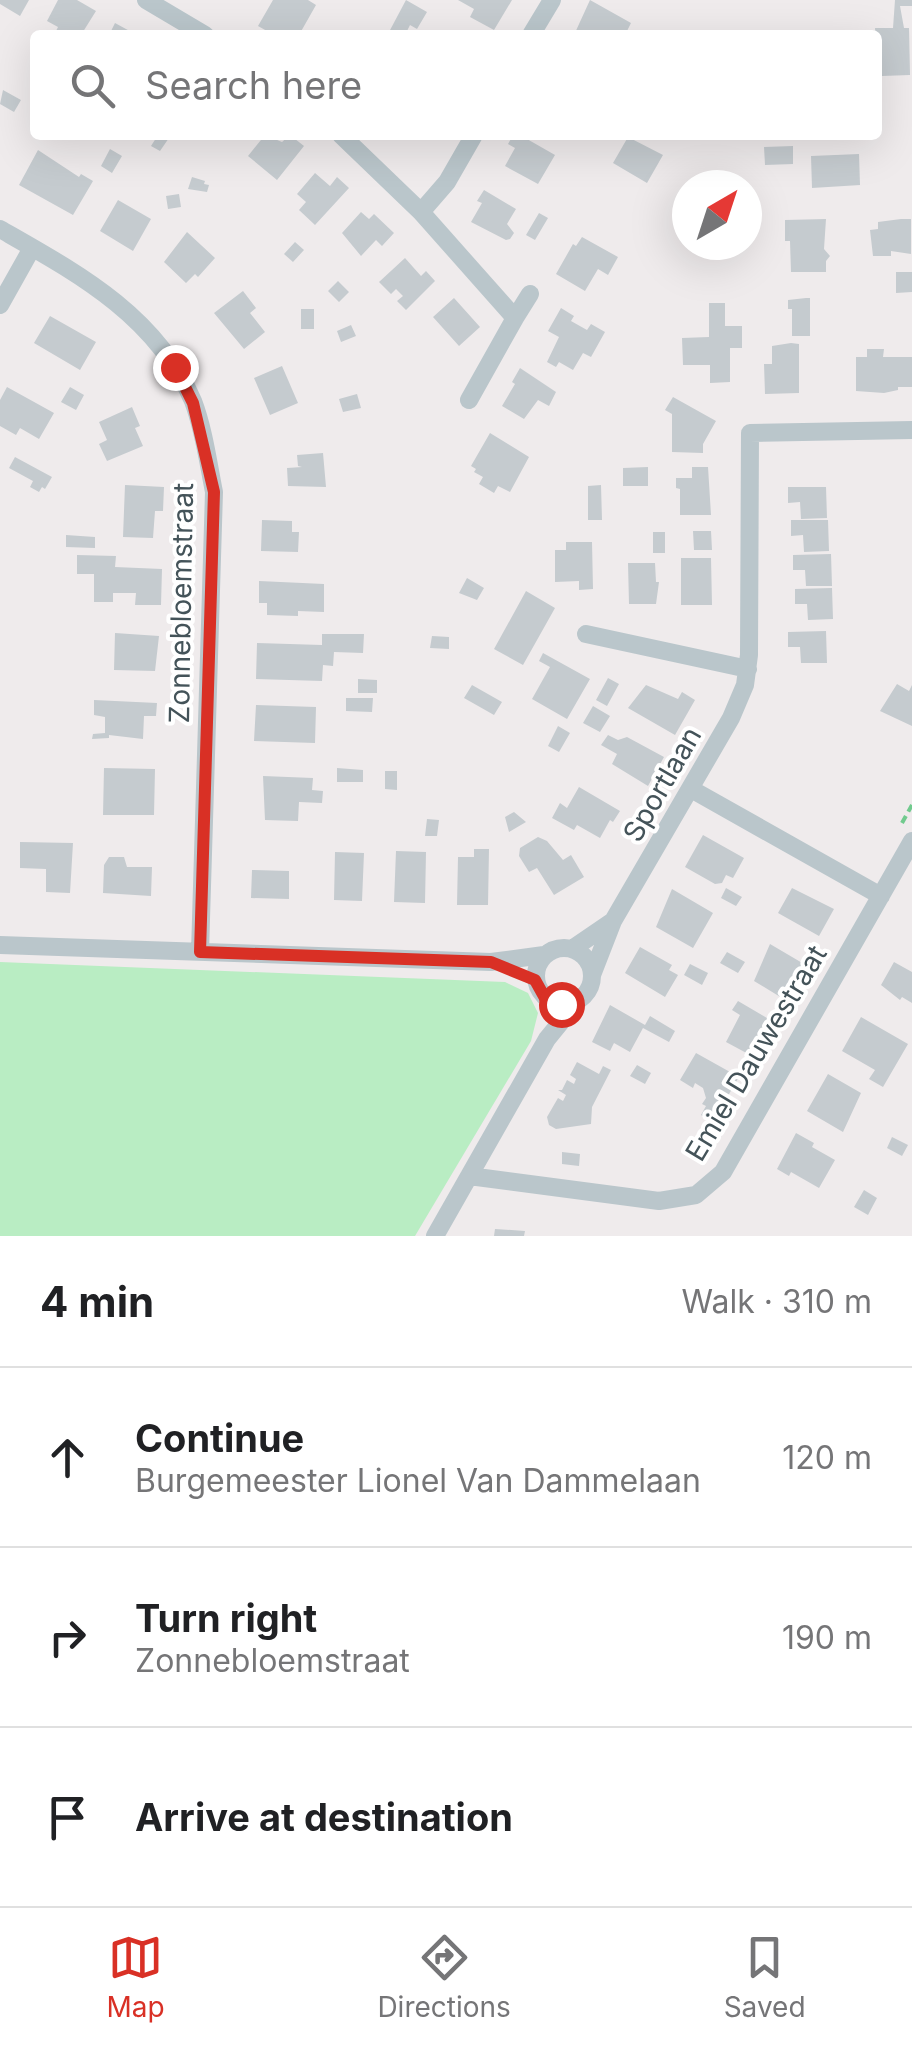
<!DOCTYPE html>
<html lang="en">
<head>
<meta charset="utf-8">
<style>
	body { margin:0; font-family:Inter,sans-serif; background:#f6f6f6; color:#202124 }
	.compass { position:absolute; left:672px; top:170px; width:90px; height:90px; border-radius:50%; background:#fff; box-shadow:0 10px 40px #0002; rotate:39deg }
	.stop { position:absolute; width:30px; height:30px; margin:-22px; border:8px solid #d93025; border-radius:50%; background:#fff }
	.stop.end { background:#d93025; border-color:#fff; box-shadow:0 2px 10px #0008 }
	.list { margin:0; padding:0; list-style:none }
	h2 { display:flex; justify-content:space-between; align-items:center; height:130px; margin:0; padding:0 40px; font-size:42px }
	h2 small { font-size:32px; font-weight:400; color:#757577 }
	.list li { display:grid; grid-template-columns:65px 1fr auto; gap:30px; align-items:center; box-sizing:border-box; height:180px; padding:0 40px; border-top:2px solid #e0e0e0 }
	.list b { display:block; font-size:38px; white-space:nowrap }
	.list p { margin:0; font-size:32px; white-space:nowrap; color:#757577 }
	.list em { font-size:32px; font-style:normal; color:#757577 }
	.icon { flex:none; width:55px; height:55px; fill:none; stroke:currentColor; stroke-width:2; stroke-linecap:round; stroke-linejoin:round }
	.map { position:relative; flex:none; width:912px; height:1236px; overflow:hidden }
	.search { position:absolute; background:#fff; box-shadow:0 10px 40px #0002; left:30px; right:30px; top:30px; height:110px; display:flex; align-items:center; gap:25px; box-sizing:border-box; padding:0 35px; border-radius:10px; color:#757577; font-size:38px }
	.sheet { height:670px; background:#fff }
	nav { display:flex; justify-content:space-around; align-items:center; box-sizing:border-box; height:140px; border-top:2px solid #e0e0e0; background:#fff; font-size:28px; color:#757577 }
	nav a { display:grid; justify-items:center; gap:5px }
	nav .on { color:#d93025 }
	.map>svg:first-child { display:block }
	.pitch { fill:#b9edc3 }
	.building { fill:#c5cbcf }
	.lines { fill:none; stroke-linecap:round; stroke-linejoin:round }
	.path { stroke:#71ca8e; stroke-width:4; stroke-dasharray:8 5; stroke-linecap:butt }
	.street { stroke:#bac6cb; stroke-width:18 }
	.route { stroke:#d93025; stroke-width:12 }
	.labels { text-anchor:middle; stroke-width:8; stroke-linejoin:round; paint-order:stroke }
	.street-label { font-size:28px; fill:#445359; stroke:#fff }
</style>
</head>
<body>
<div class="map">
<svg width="912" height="1236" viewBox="0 0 912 1236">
	<rect width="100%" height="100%" fill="#efebec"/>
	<path class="pitch" d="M0 962 505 982 528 993 538 1013 531 1041 415 1236H0Z"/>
	<path class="building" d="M0 0H29L20 16 0 4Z
		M58 0H77L96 11 81 35H54L58 27 47 21Z
		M273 0H308L316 5 299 35H274L258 26Z
		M406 0 427 12 417 29 410 25 405 35H395L389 32Z
		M458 0H512L494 30 470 17 474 9Z
		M590 0 631 23 625 35H574Z
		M895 0H912V6H900L904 28H909L910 75 882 76V71L877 70 875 28H893Z
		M115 23 137 35H109Z
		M3 90 21 100 14 112 0 104Z
		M158 135H171L160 151 151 146Z
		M265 135 282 142 290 135 304 146 277 180 248 156Z
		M513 135H520L555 155 538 184 505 166 515 148 508 144Z
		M628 137 663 155 647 183 613 163Z
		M793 146V164L765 165 764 147Z
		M110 149 122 156 112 173 101 166Z
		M38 150 79 177 81 174 93 181 73 215 19 185Z
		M859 154 860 185 812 188 811 156Z
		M315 173 330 186 337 177 349 188 315 225 299 210 306 202 297 194Z
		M192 177 205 181 204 184 209 185 207 192 188 189Z
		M484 190 516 209 507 224 514 233 510 239 506 240 471 222 482 203 477 201Z
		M179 194 181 207 168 209 166 196Z
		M118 200 151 219 133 251 100 231Z
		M361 212 369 219 374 214 394 233 382 246 376 240 361 256 342 233Z
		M539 213 548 218 535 240 526 235Z
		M826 219 824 249 830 256 826 261V272H791L790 241H785V220Z
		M901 219H911V254L891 251V256H873L870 230 878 229V222Z
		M187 232 215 258 198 277 195 274 186 283 164 262Z
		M582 237 618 257 608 275 598 269 585 291 556 274 573 244 576 246Z
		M295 242 304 250 293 262 284 254Z
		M405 258 421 276 426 271 435 281 406 310 397 301 403 296 396 289 391 294 379 282Z
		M896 272H912V292L896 293Z
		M338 281 349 292 339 302 328 291Z
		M243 291 256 308 250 313 265 332 244 349 214 313Z
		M454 298 480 327 459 346 433 317Z
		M806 298H810V336H792V309H788V300Z
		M709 303H725V326H742V348H730V382L710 383V365H683L682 338 709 337Z
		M561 308 574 316 571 321 587 330 591 324 605 332 591 357 583 353 573 370 559 362 556 367 547 362 559 337 548 331Z
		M301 309H314V329H301Z
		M50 316 96 342 80 370 34 343Z
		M351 325 356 336 341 342 337 331Z
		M791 343 799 344V393L765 394 764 364H772V346Z
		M867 349H884L883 357H912V387H898V390L884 393 856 391V357H867Z
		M282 366 298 403 270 415 254 378Z
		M520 368 556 392 549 406 538 400 524 419 502 406 515 384 512 382Z
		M7 387 54 413 39 439 20 428 16 435 0 426V400Z
		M70 387 84 395 76 410 61 402Z
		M357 394 361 408 343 412 339 399Z
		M673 397 716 421 703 444V453L672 452V414L665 410Z
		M132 407 140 426 135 428 143 446 107 461 99 444 107 440 99 422Z
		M490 433 529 457 510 492 498 486 494 493 479 484 483 477 474 472 476 469 471 466Z
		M323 453 326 487 288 486 287 468 302 467 298 466 297 455Z
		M15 457 52 477 45 489 42 487 39 492 30 487 33 481 9 468Z
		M648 467V486H623V468Z
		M692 467H708L711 515H680V489L676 488V478H692Z
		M125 485 164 487 163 511H155L153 538 123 537Z
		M601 485 602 520H588V486Z
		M788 487H826L827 518 801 519 800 502 788 503Z
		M262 520 292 521V532H299L298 552 261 551Z
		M791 520H828L829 551 804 552 803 535 791 536Z
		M693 531H711L712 550H694Z
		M653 532H665V553H653Z
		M66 535 95 537V548L66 547Z
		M566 542H592L593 589 579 590V581L555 582V550H566Z
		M831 554 832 586H806L805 570H793V555Z
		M77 555 116 556 115 567 162 569 161 605H135L136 593H113V602H94V574H77Z
		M681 558H711L712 605H681Z
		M628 563H655L656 582H659L656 604H629Z
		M467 578 484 588 477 600 459 593Z
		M259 581 324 584V612L298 611V616L267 615V603H259Z
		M832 588 833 619 808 620 807 604H795V589Z
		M526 591 555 608 523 665 494 649Z
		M826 631 827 663H801L800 647H788V632Z
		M115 633 159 636 155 671 114 670Z
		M322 634H364L363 653 334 652 333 666 323 665 322 681 256 679 257 643 322 645Z
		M432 636 449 637V649L430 648Z
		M543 653 590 679 567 719 532 699 550 667 539 661Z
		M608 678 619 684 607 706 596 700Z
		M358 679 377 680V693H358Z
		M897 684 909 691 912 685V726L880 711Z
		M472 685 502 702 494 715 464 698Z
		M646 685 678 699 682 692 695 700 675 735 628 708Z
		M346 698H373L372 712 346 711Z
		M94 700 157 703 156 716H144L143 739 109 735V738L92 739 93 734 105 733V717L94 715Z
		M256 705 316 707 315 743 254 741Z
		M593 706 610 716 600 732 583 723Z
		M558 726 570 733 559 752 548 746Z
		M608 735 618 740 627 737 664 757 648 786 612 764 617 754 601 745Z
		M104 768 155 769 154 815H103Z
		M337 768 363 770V782H337Z
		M385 771H397V790L385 789Z
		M263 776 313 778 312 790 323 791 322 803 299 802 298 821 265 820Z
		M579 787 620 811 613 822 610 820 600 838 577 825 574 830 552 818 560 803 567 808Z
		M514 812 526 822 509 832 505 817Z
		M427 819 439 820 437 836H425Z
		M703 835 744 858 733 878 726 875 722 883 715 884 685 867Z
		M538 837 547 841 563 860 571 855 584 877 554 895 537 868 529 872 519 856 520 848Z
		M20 842 73 843 70 893 46 892V869L20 868Z
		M474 849H489L488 905H457L458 857H474Z
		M396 851 426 852 425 903 394 902Z
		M335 852 364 853 362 901 334 900Z
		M109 857H124L127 867H152L151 896 103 893 104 865Z
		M252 870 289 871V899L251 898Z
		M726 888 742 897 736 906 721 898Z
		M792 888 834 909 819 936 778 913Z
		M672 889 713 913 693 948 656 927Z
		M770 944 804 964 782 998 754 981Z
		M640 947 672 965 669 970 678 975 665 997 625 973Z
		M727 952 745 962 738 973 720 963Z
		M894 962 912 972V1003L902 997 900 1000 881 985Z
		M690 964 708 973 702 985 684 975Z
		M738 1001 772 1021 752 1056 726 1042 740 1015 732 1010Z
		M610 1005 645 1025 650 1016 675 1031 669 1042 643 1028 630 1052 614 1043 610 1051 592 1042Z
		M861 1017 908 1044 883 1087 869 1079 875 1070 842 1051Z
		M696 1053 739 1077 718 1113 713 1110 708 1119 701 1115 706 1106 702 1104 706 1098 703 1088 695 1083 693 1088 680 1080Z
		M577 1062 599 1074 603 1066 611 1070 592 1107 591 1124 556 1129 549 1125 547 1117 558 1098 563 1101 566 1095 558 1090H562L567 1080 574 1084 576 1079 570 1075Z
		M637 1065 651 1073 645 1084 630 1076Z
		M828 1074 861 1093 843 1132 807 1111Z
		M796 1133 814 1143 812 1147 835 1160 819 1188 791 1172 789 1176 777 1169Z
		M892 1137 908 1145 902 1156 887 1148Z
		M562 1152 580 1154 579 1166 562 1164Z
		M864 1190 877 1198 868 1215 854 1207Z
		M495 1229 525 1231 524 1236H494Z"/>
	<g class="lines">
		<path class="path" d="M902 823 912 805"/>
		<path class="street" d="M146 0 205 35
			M531 35 552 0
			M341 135 421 212 515 318 530 294
			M421 212 447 182 474 135
			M0 229C77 273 156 315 193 401 204 430 208 462 214 492L200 952
			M0 305 32 248
			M469 400 515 318
			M586 634 748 669
			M691 789 881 896
			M0 945 491 962 544 955
			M536 976a28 28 0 1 1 56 0a28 28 0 1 1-56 0Z
			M572 949 613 921
			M592 975 613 921 731 718 745 685 749 655 750 433 912 430
			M469 1176 659 1201 696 1195 723 1172 912 841
			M435 1236 547 1039 578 1001"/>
	</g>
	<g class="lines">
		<path class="route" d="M175 367 193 403 214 492 200 952 491 962 535 980 545 998 561 1004"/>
	</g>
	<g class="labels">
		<g class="street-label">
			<text transform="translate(181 603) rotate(-89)" y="10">Zonnebloemstraat</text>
			<text transform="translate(662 784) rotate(-60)" y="10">Sportlaan</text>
			<text transform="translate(756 1053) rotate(-59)" y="10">Emiel Dauwestraat</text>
		</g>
	</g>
</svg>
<svg class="compass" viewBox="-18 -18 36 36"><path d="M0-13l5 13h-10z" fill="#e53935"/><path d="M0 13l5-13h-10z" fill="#757577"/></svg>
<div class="stop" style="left:561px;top:1004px"></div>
<div class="stop end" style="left:175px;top:367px"></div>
<div class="search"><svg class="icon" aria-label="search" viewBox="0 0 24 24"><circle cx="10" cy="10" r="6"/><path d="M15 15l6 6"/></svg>Search here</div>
</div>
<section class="sheet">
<h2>4 min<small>Walk · 310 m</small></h2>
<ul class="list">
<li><svg class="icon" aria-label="ahead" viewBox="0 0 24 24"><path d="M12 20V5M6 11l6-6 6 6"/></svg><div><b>Continue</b><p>Burgemeester Lionel Van Dammelaan</p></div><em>120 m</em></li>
<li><svg class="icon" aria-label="right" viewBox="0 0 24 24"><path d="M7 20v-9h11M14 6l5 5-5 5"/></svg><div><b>Turn right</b><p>Zonnebloemstraat</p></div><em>190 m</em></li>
<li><svg class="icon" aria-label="arrive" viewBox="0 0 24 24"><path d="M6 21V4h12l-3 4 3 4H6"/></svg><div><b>Arrive at destination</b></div></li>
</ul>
</section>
<nav>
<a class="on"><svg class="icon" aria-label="map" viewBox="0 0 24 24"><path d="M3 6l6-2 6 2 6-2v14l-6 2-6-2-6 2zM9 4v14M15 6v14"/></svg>Map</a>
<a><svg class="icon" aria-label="directions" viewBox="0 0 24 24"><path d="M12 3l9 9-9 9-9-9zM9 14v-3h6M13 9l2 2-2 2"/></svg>Directions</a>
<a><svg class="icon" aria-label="saved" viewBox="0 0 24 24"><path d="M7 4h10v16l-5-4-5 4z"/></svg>Saved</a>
</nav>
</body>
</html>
